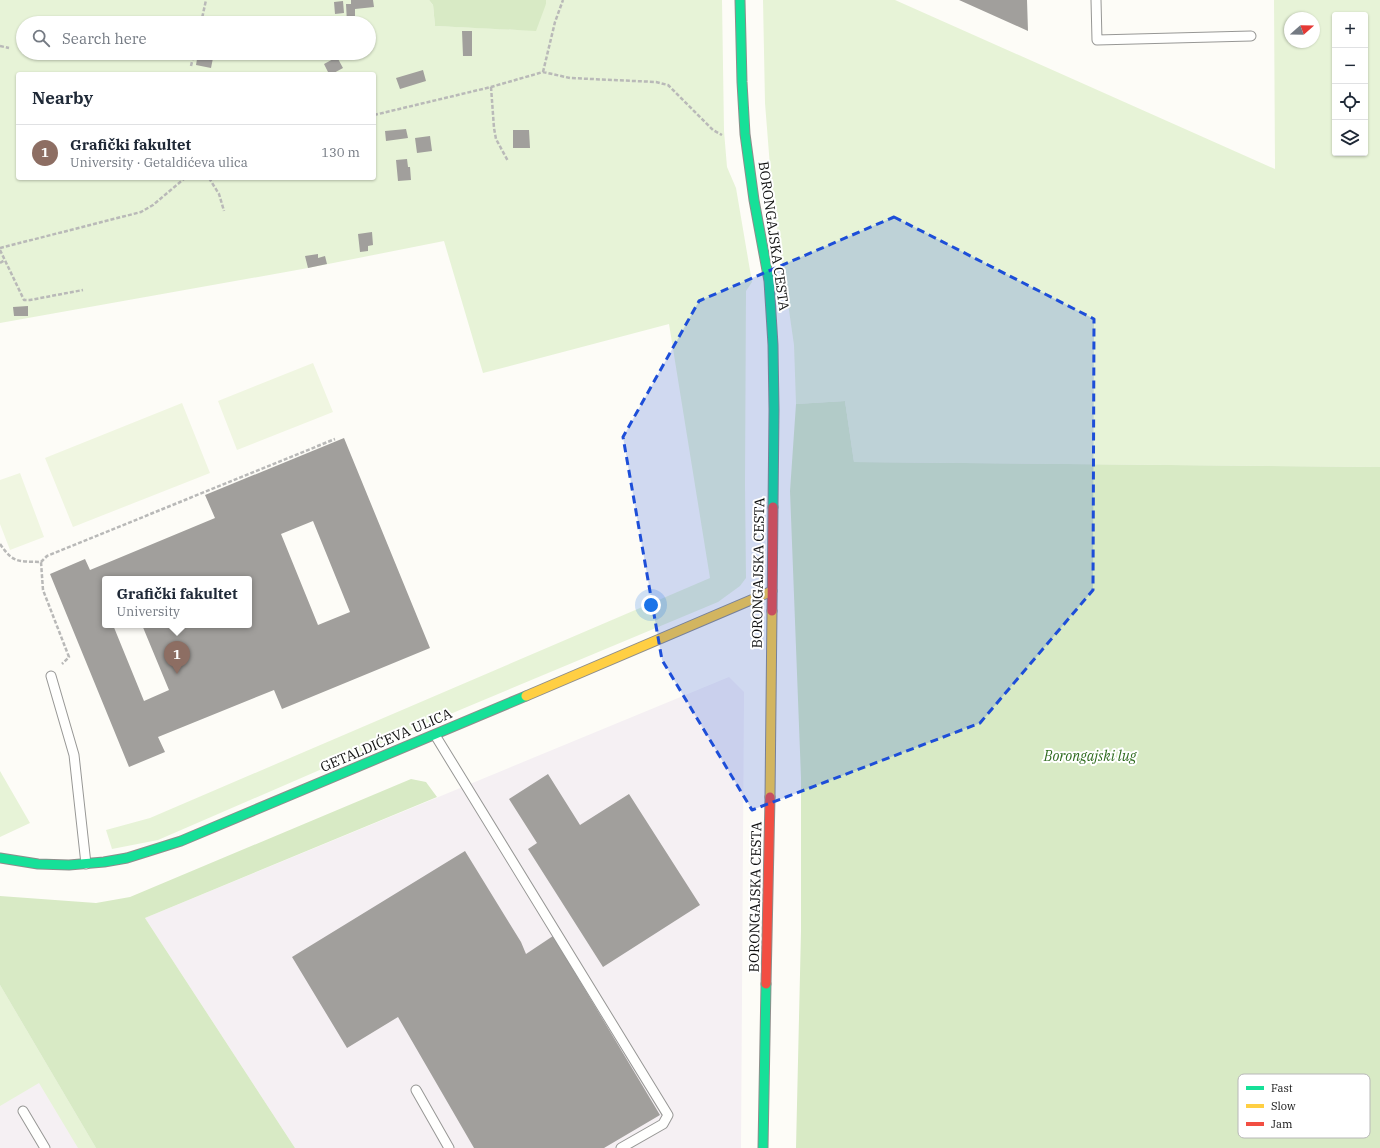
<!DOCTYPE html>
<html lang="en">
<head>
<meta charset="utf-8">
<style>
	body { margin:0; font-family:"IBM Plex Serif",serif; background:#f2f2f3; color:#1f2937 }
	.controls { position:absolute; right:12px; top:12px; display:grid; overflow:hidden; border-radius:4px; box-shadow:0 1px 3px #0004 }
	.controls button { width:36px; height:36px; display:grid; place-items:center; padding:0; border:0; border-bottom:1px solid #e0e1e3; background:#fff; color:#1f2937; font:20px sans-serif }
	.compass { position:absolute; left:1284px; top:12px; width:36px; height:36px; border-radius:50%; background:#fff; box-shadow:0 1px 3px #0004; rotate:70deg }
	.you { position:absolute; left:651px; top:605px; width:14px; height:14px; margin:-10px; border:3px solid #fff; border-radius:50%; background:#1a73e8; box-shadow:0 0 0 6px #1a73e833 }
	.badge { display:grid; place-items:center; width:26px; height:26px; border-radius:50%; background:#0b8043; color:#fff; font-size:13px; font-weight:700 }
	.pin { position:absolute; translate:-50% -33px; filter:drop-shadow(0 1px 2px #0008) }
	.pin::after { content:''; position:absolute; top:21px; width:14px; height:12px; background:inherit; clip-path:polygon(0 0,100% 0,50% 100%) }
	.popup { position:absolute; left:102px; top:576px; width:150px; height:52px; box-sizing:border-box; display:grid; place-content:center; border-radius:4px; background:#fff; filter:drop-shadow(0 1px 3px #0005); font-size:13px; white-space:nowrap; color:#747a83 }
	.popup b { font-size:15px; color:#1f2937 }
	.popup::after { content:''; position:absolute; left:50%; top:100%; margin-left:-8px; border:8px solid transparent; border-top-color:#fff }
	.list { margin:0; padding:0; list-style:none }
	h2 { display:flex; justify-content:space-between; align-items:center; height:52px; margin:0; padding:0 16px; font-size:17px }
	h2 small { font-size:13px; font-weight:400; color:#747a83 }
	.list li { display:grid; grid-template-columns:26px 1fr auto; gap:12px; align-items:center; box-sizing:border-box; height:56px; padding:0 16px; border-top:1px solid #e0e1e3 }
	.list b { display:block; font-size:15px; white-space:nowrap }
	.list p { margin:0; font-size:13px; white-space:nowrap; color:#747a83 }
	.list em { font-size:13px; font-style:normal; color:#747a83 }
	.icon { flex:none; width:22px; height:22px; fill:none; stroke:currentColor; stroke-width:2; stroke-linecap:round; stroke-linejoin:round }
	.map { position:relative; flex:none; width:1380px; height:1148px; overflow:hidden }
	.search { position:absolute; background:#fff; box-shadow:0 1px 3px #0004; left:16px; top:16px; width:360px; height:44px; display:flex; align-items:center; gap:10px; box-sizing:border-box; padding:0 14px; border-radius:22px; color:#747a83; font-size:15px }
	.panel { position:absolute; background:#fff; box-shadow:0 1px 3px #0004; left:16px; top:72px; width:360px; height:108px; border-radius:4px }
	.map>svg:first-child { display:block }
	.industrial { fill:#f5f0f3 }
	.green { fill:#e7f3d7; fill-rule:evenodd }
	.forest { fill:#d8eac5 }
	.pitch { fill:#f0f6e1 }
	.building { fill:#a19f9c; fill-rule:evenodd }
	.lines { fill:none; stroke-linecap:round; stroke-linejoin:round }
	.lane-casing { stroke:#979795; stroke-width:11 }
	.fast-casing { stroke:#8e8d8b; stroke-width:11 }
	.slow-casing { stroke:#8e8d8b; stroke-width:11 }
	.jam-casing { stroke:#8e8d8b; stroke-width:11 }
	.path { stroke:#b9b9b8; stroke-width:2.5; stroke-dasharray:4 2; stroke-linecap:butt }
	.lane { stroke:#fffffe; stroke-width:9 }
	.fast { stroke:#16e098; stroke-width:9 }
	.slow { stroke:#ffcf43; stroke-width:9 }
	.jam { stroke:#f24e42; stroke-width:9 }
	.marked { fill:#1d4ed8; fill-opacity:0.2; stroke:#1d4ed8; stroke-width:3; stroke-dasharray:8 5; stroke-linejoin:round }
	.labels { text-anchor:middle; stroke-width:4; stroke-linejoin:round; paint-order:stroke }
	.street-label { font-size:14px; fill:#111; stroke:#fff }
	.park-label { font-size:14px; font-style:italic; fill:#2f6b1f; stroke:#fff }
	.key { fill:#fff; stroke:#b8b8b8; stroke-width:1 }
	.key-label { font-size:11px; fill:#111 }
</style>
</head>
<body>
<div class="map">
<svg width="1380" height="1148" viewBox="0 0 1380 1148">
	<rect width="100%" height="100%" fill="#fdfcf7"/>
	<path class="industrial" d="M729 677 744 692 741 1148H295L145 918Z
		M0 985 96 1148H0Z"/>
	<path class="green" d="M0 0H429L433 5 435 26 518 30 546 4V0H722L724 131 727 167 736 188 752 282 746 291 745 484 746 578 740 586 718 602 412 730 158 840 112 849 106 830 150 818 710 578 669 324 483 373 444 241 308 268 0 323ZM23 23H369V53H23ZM18 74H374V178H18Z
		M763 0H895L1275 169 1274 0H1380V467L854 462 845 401 796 404 794 345 772 192 765 103ZM1335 15H1365V153H1335ZM1290 18H1314V42H1290Z
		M0 771 30 823 0 837Z
		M0 985 96 1148H78L39 1083 0 1106Z"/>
	<path class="forest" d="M429 0H546V4L536 31 435 26 433 5Z
		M845 401 854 462 1380 467V1148H796L801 931V778L790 491 796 404Z
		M411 779 426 782 437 797 145 918 295 1148H96L0 985V896L96 903 130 897Z"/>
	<path class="pitch" d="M313 363 333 412 237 450 218 401Z
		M182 403 210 473 73 527 45 458Z
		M20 473 44 537 10 550 0 524V480Z"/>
	<path class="building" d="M351 0H373L374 7 355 9V16H351L352 23H347L346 4H351Z
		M959 0H1027L1028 31Z
		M343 1 344 13 335 14 334 2Z
		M462 31H472V56H463Z
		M198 53H214L211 68 196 65Z
		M337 57 343 68 332 74H329L324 64Z
		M423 70 426 81 400 89 396 78Z
		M406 129 408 138 386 141 385 131Z
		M513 130H529L530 148H513Z
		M430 136 432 151 417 153 415 138Z
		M407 159 408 167H410L411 180 398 181 396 160Z
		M372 232 373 245 368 246V251L360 252 358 234Z
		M318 254V258L325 256 327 264 308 268 305 256Z
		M28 306V316H14L13 307Z
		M344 438 430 648 282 709 274 690 158 737 165 752 129 767 50 574 85 559 90 570 215 518 205 495ZM313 521 350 612 318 625 281 534ZM105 579H249V625H142L169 690 144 701 113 625H105Z
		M548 774 580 825 629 794 700 905 603 967 528 849 537 843 509 799Z
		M465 851 521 942 526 954 553 936 660 1115 604 1148H474L398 1017 347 1048 292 957Z"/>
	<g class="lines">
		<defs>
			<path id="lane" d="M1096 0 1097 40 1251 36
				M51 676 74 755 86 864
				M435 735 668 1115 663 1124 621 1148
				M416 1090 449 1148
				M23 1111 45 1148"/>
			<path id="fast" d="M740 0 742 82 745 134 754 200 769 281 773 345 774 410 773 507
				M0 858 38 864 69 865 104 862 127 858 181 841 526 696
				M763 1148 766 984"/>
			<path id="slow" d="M526 696 772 591
				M770 797 772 611"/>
			<path id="jam" d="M772 611 773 507
				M766 984 770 797"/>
		</defs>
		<use href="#lane" class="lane-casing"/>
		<use href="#fast" class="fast-casing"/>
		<use href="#slow" class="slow-casing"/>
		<use href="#jam" class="jam-casing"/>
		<path class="path" d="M201 23 206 0
			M0 46 9 48
			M191 66 194 53
			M543 72 555 22 563 0
			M491 87 494 128 496 139 508 161
			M374 115 491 87 543 72 570 78 656 82 668 85 713 130 722 135
			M209 178 219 194 224 211
			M0 248 141 212 153 205 185 178
			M0 250 24 300H30L83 290
			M0 263 5 260
			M0 544C14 564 18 561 41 562L43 590 69 657 62 664
			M41 562 47 556 335 439"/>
		<use href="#lane" class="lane"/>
		<use href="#fast" class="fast"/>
		<use href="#slow" class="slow"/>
		<use href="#jam" class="jam"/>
	</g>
	<path class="marked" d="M894 217 1094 319 1093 590 980 723 752 810 662 660 623 437 699 301Z"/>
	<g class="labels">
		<g class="street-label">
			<text transform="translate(774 236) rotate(82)" y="5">BORONGAJSKA CESTA</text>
			<text transform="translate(758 573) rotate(-89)" y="5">BORONGAJSKA CESTA</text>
			<text transform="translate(386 740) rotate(-23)" y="5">GETALDIĆEVA ULICA</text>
			<text transform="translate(755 897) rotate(-89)" y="5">BORONGAJSKA CESTA</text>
		</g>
		<g class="park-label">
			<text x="1090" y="761">Borongajski lug</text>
		</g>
	</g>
	<rect x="1238" y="1074" width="132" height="64" rx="6" class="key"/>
	<rect x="1246" y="1086" width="18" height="4" fill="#16e098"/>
	<rect x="1246" y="1104" width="18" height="4" fill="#ffcf43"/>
	<rect x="1246" y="1122" width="18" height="4" fill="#f24e42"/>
	<g class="key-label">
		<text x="1271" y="1092">Fast</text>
		<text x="1271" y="1110">Slow</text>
		<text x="1271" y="1128">Jam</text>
	</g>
</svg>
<div class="controls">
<button>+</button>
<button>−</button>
<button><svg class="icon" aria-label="locate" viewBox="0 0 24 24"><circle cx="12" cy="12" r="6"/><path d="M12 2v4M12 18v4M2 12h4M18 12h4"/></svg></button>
<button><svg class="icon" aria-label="layers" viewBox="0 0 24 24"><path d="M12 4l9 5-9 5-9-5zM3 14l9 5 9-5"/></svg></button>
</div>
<svg class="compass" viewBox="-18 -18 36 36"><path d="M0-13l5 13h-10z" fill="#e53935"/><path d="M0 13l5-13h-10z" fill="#747a83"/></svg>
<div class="you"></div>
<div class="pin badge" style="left:177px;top:674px;background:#8d6e63">1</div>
<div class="popup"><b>Grafički fakultet</b>University</div>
<div class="search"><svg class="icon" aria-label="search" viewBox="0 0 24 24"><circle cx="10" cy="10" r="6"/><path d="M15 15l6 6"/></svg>Search here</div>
<section class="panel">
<h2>Nearby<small></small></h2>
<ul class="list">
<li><span class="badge" style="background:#8d6e63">1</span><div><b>Grafički fakultet</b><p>University · Getaldićeva ulica</p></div><em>130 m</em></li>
</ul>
</section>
</div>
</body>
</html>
